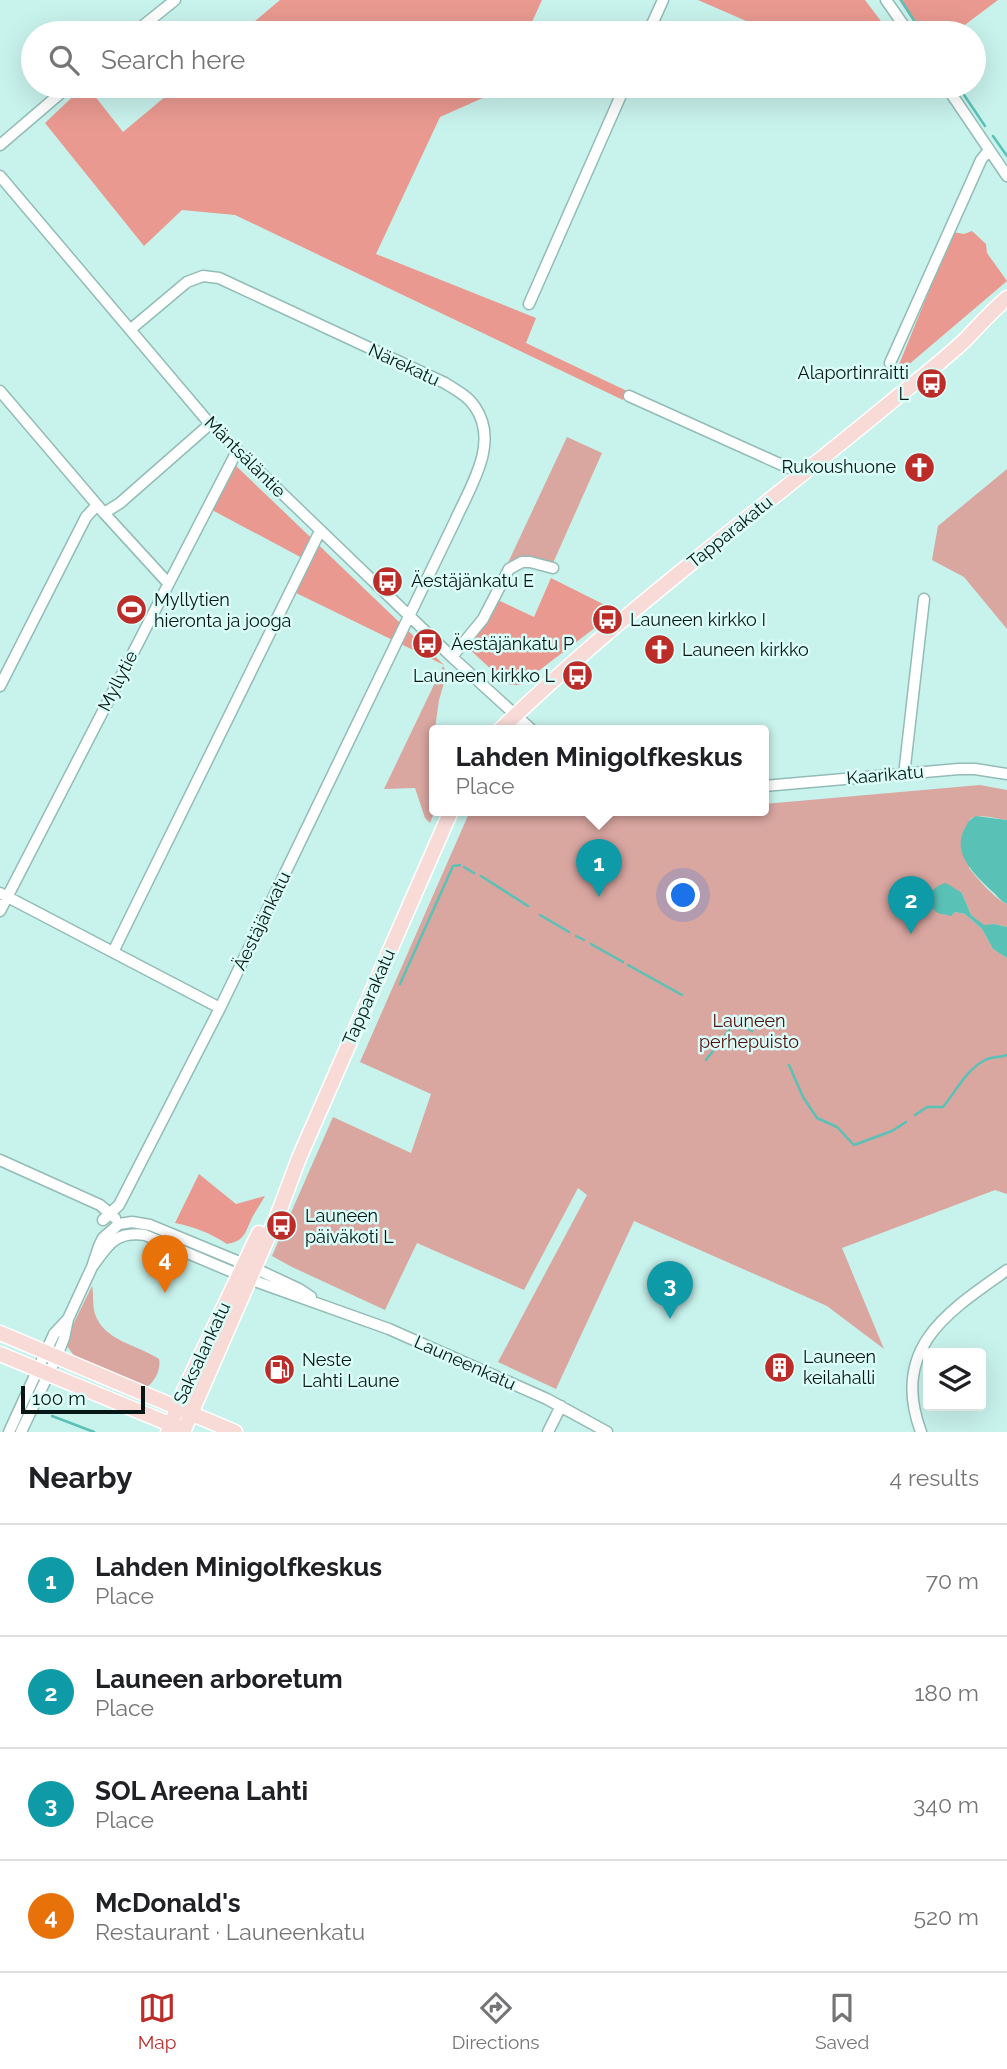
<!DOCTYPE html>
<html lang="en">
<head>
<meta charset="utf-8">
<style>
	body { margin:0; font-family:Raleway,sans-serif; background:#f6f6f6; color:#202124 }
	.controls { position:absolute; right:21px; bottom:21px; display:grid; overflow:hidden; border-radius:7px; box-shadow:0 7px 28px #0002 }
	.controls button { width:63px; height:63px; display:grid; place-items:center; padding:0; border:0; border-bottom:2px solid #e0e0e0; background:#fff; color:#202124; font:35px sans-serif }
	.scale { position:absolute; left:21px; bottom:18px; width:124px; box-sizing:border-box; padding-left:7px; border:4px solid #071715; border-top:0; font-size:19px; line-height:24px; white-space:nowrap; color:#071715; -webkit-text-stroke:5px #dbfdf8; paint-order:stroke }
	.you { position:absolute; left:684px; top:896px; width:24px; height:24px; margin:-18px; border:5px solid #fff; border-radius:50%; background:#1a73e8; box-shadow:0 0 0 10px #1a73e833 }
	.badge { display:grid; place-items:center; width:46px; height:46px; border-radius:50%; background:#bc2d2a; color:#fff; font-size:23px; font-weight:700 }
	.pin { position:absolute; translate:-50% -58px; filter:drop-shadow(0 2px 4px #0008) }
	.pin::after { content:''; position:absolute; top:37px; width:24px; height:21px; background:inherit; clip-path:polygon(0 0,100% 0,50% 100%) }
	.popup { position:absolute; left:429px; top:725px; width:340px; height:91px; box-sizing:border-box; display:grid; place-content:center; border-radius:7px; background:#fff; filter:drop-shadow(0 2px 5px #0005); font-size:23px; white-space:nowrap; color:#757577 }
	.popup b { font-size:26px; color:#202124 }
	.popup::after { content:''; position:absolute; left:50%; top:100%; margin-left:-14px; border:14px solid transparent; border-top-color:#fff }
	.list { margin:0; padding:0; list-style:none }
	h2 { display:flex; justify-content:space-between; align-items:center; height:91px; margin:0; padding:0 28px; font-size:30px }
	h2 small { font-size:23px; font-weight:400; color:#757577 }
	.list li { display:grid; grid-template-columns:46px 1fr auto; gap:21px; align-items:center; box-sizing:border-box; height:112px; padding:0 28px; border-top:2px solid #e0e0e0 }
	.list b { display:block; font-size:26px; white-space:nowrap }
	.list p { margin:0; font-size:23px; white-space:nowrap; color:#757577 }
	.list em { font-size:23px; font-style:normal; color:#757577 }
	.icon { flex:none; width:38px; height:38px; fill:none; stroke:currentColor; stroke-width:2; stroke-linecap:round; stroke-linejoin:round }
	.map { position:relative; flex:none; width:1007px; height:1432px; overflow:hidden }
	.search { position:absolute; background:#fff; box-shadow:0 7px 28px #0002; left:21px; right:21px; top:21px; height:77px; display:flex; align-items:center; gap:18px; box-sizing:border-box; padding:0 24px; border-radius:38px; color:#757577; font-size:26px }
	.sheet { height:539px; background:#fff }
	nav { display:flex; justify-content:space-around; align-items:center; box-sizing:border-box; height:98px; border-top:2px solid #e0e0e0; background:#fff; font-size:19px; color:#757577 }
	nav a { display:grid; justify-items:center; gap:4px }
	nav .on { color:#bc2d2a }
	.map>svg:first-child { display:block }
	.green { fill:#d9a6a0 }
	.forest { fill:#e99990 }
	.water { fill:#5ac1b6 }
	.lines { fill:none; stroke-linecap:round; stroke-linejoin:round }
	.stream { stroke:#5ac1b6; stroke-width:2.5 }
	.minor-casing { stroke:#93bcb7; stroke-width:13 }
	.major-casing { stroke:#fff; stroke-width:17 }
	.minor { stroke:#fff; stroke-width:10 }
	.major { stroke:#f8dad6; stroke-width:14 }
	.labels { text-anchor:middle; stroke-width:5; stroke-linejoin:round; paint-order:stroke }
	.street-label { font-size:18px; fill:#071715; stroke:#dbfdf8 }
	.poi-label { font-size:18px; fill:#071715; stroke:#dbfdf8; text-anchor:start }
	.park-label { font-size:18px; fill:#530d0c; stroke:#dbfdf8 }
</style>
</head>
<body>
<div class="map">
<svg width="1007" height="1432" viewBox="0 0 1007 1432">
	<rect width="100%" height="100%" fill="#c8f2ec"/>
	<path class="green" d="M567 437 602 453 553 563 519 557 506 567Z
		M1007 469V629L964 577 932 560 938 526Z
		M443 666 447 673 439 700 432 750 434 765 435 811 430 823 425 818 415 788 384 789Z
		M980 785 1007 790V820C994 819 982 813 970 819L969 868C978 879 994 898 1007 904V927L995 924 984 926 971 915 962 893 943 914 951 915 955 912 965 914 982 929 993 949 1007 958V1194L995 1190 842 1248 884 1349 827 1306 634 1221 556 1389 498 1362 587 1195 578 1188 524 1290 417 1243 385 1310 292 1267 272 1256 333 1117 411 1153 431 1094 360 1062 470 811H764V804Z
		M92 1286C94 1295 92 1304 95 1314 104 1341 138 1345 159 1359 161 1368 156 1380 148 1386H144L75 1357 67 1346 66 1339Z"/>
	<path class="forest" d="M280 0H542L527 33H241Z
		M698 0H865L890 33H774Z
		M899 0H998L954 33H921Z
		M84 86H87L123 132 178 86H504L503 89 440 117 376 254 536 318 526 343 627 391 623 400 235 215 182 210 144 246 45 123Z
		M972 231 986 244 987 253 1007 281 907 366 898 367 953 232 964 234Z
		M234 464 444 665 292 591 306 560 212 510Z
		M551 578 617 611 520 685H511L505 682 466 646 498 600 534 617Z
		M199 1174 236 1204 265 1196C261 1203 257 1209 253 1216 245 1231 246 1241 227 1244 210 1233 195 1227 175 1223Z"/>
	<path class="water" d="M976 816 1007 820V904C1001 901 999 898 994 893 977 877 950 854 965 828 968 822 970 819 976 816Z
		M946 883 962 893 971 915 984 925 995 924 1007 927V958L993 949 982 929 965 914 955 912 951 916C946 914 939 915 935 911 921 900 933 885 946 883Z"/>
	<g class="lines">
		<path class="stream" d="M901 0 922 33
			M958 86 985 126
			M993 136 1007 156
			M464 867 474 873
			M481 876 528 906
			M540 915 569 932
			M576 936 584 940
			M591 944 623 962
			M628 965 682 995
			M400 984 453 866 460 865
			M737 1021 752 1031
			M706 1060 736 1021
			M789 1065 803 1097 817 1118 837 1127 854 1145 892 1131 906 1122
			M915 1115 927 1107H943C957 1090 965 1071 985 1060 993 1056 1000 1058 1007 1055
			M52 1416 94 1432"/>
		<defs>
			<path id="minor" d="M886 0 909 33
				M134 33 175 0
				M648 33 663 0
				M946 86 1007 176
				M0 145 69 86
				M0 176 210 424 452 657 533 731
				M529 304 625 86
				M890 363 981 160 989 150
				M0 391 104 513 168 583
				M629 396 802 474
				M104 513 120 503 210 424
				M452 657 483 619 509 569 522 562H530L553 568
				M0 686 86 517 97 505
				M904 775 924 599
				M764 786 959 769H975L1007 774
				M0 893 220 1008
				M0 911 237 451
				M113 952 320 531
				M0 1160 100 1205 115 1218
				M103 1220 119 1205 220 1008 455 521C470 487 500 443 475 407 468 396 456 390 445 383L219 278 203 276 187 282 131 329
				M92 1267C108 1245 115 1231 145 1235L249 1279 389 1329 547 1399 607 1432
				M9 1432 54 1334 67 1320
				M21 1432 57 1356 64 1338 68 1319 92 1267 99 1246 103 1238 119 1224 132 1222 150 1225 254 1268 299 1289 311 1297
				M548 1432 561 1406
				M921 1432C890 1348 947 1312 1007 1270"/>
			<path id="major" d="M499 731C620 614 755 514 885 407 911 385 941 363 966 339 979 325 992 311 1007 298
				M0 1333 235 1432
				M0 1354 177 1427
				M168 1432 183 1393 259 1233
				M183 1432 280 1209 299 1158 451 811"/>
		</defs>
		<use href="#minor" class="minor-casing"/>
		<use href="#major" class="major-casing"/>
		<use href="#minor" class="minor"/>
		<use href="#major" class="major"/>
	</g>
	<defs>
		<symbol id="bus-disc" viewBox="-11 -11 22 22"><circle r="9.5" fill="#bc2d2a" stroke="#dbfdf8"/><path d="M-5-6H5V4H4V6H2V4H-2V6H-4V4H-5ZM-3.5-4V0h7V-4ZM-3.5 1.2v1.5H-2V1.2ZM2 1.2v1.5H3.5V1.2Z" fill="#fff"/></symbol>
		<symbol id="church-disc" viewBox="-11 -11 22 22"><circle r="9.5" fill="#bc2d2a" stroke="#dbfdf8"/><path d="M-1.2-6h2.4v3.5h3.3v2.4h-3.3V6h-2.4V-.1h-3.3v-2.4h3.3Z" fill="#fff"/></symbol>
		<symbol id="stadium-disc" viewBox="-11 -11 22 22"><circle r="9.5" fill="#bc2d2a" stroke="#dbfdf8"/><path d="M0-5a6.5 5 0 1 0 0 10a6.5 5 0 1 0 0-10ZM-3.5-1.8h7v3.6h-7Z" fill="#fff"/></symbol>
		<symbol id="building-disc" viewBox="-11 -11 22 22"><circle r="9.5" fill="#bc2d2a" stroke="#dbfdf8"/><path d="M-4-6H4V6H1V3H-1V6H-4ZM-2.5-4.3h1.7v1.8h-1.7ZM.8-4.3h1.7v1.8H.8ZM-2.5-1h1.7V.8h-1.7ZM.8-1h1.7V.8H.8Z" fill="#fff"/></symbol>
		<symbol id="fuel-disc" viewBox="-11 -11 22 22"><circle r="9.5" fill="#bc2d2a" stroke="#dbfdf8"/><path d="M-5.5-6h7V0h2V4h1.3V-2.5L3-4.5l.8-.8L6-3V5H2.5V1h-1V6h-7ZM-4.2-4.7v3.2H.2V-4.7Z" fill="#fff"/></symbol>
	</defs>
	<g fill-rule="evenodd">
		<use href="#bus-disc" x="914" y="366" width="35" height="35"/>
		<use href="#church-disc" x="902" y="450" width="35" height="35"/>
		<use href="#bus-disc" x="370" y="564" width="35" height="35"/>
		<use href="#stadium-disc" x="114" y="592" width="35" height="35"/>
		<use href="#bus-disc" x="590" y="602" width="35" height="35"/>
		<use href="#bus-disc" x="410" y="626" width="35" height="35"/>
		<use href="#church-disc" x="642" y="632" width="35" height="35"/>
		<use href="#bus-disc" x="560" y="658" width="35" height="35"/>
		<use href="#bus-disc" x="264" y="1208" width="35" height="35"/>
		<use href="#building-disc" x="762" y="1350" width="35" height="35"/>
		<use href="#fuel-disc" x="262" y="1352" width="35" height="35"/>
	</g>
	<g class="labels">
		<g class="street-label">
			<text transform="translate(404 365) rotate(25)" y="6">Närekatu</text>
			<text transform="translate(245 457) rotate(45)" y="6">Mäntsäläntie</text>
			<text transform="translate(730 532) rotate(-39)" y="6">Tapparakatu</text>
			<text transform="translate(118 681) rotate(-63)" y="6">Myllytie</text>
			<text transform="translate(885 775) rotate(-5)" y="6">Kaarikatu</text>
			<text transform="translate(262 921) rotate(-64)" y="6">Äestäjänkatu</text>
			<text transform="translate(369 997) rotate(-66)" y="6">Tapparakatu</text>
			<text transform="translate(202 1353) rotate(-65)" y="6">Saksalankatu</text>
			<text transform="translate(465 1363) rotate(24)" y="6">Launeenkatu</text>
		</g>
		<g class="poi-label">
			<text x="909" y="379" text-anchor="end">Alaportinraitti<tspan x="909" dy="21">L</tspan></text>
			<text x="896" y="473" text-anchor="end">Rukoushuone</text>
			<text x="411" y="587">Äestäjänkatu E</text>
			<text x="154" y="606">Myllytien<tspan x="154" dy="21">hieronta ja jooga</tspan></text>
			<text x="630" y="626">Launeen kirkko I</text>
			<text x="451" y="650">Äestäjänkatu P</text>
			<text x="682" y="656">Launeen kirkko</text>
			<text x="555" y="682" text-anchor="end">Launeen kirkko L</text>
			<text x="305" y="1222">Launeen<tspan x="305" dy="21">päiväkoti L</tspan></text>
			<text x="803" y="1363">Launeen<tspan x="803" dy="21">keilahalli</tspan></text>
			<text x="302" y="1366">Neste<tspan x="302" dy="21">Lahti Laune</tspan></text>
		</g>
		<g class="park-label">
			<text x="749" y="1027">Launeen<tspan x="749" dy="21">perhepuisto</tspan></text>
		</g>
	</g>
</svg>
<div class="controls">
<button><svg class="icon" aria-label="layers" viewBox="0 0 24 24"><path d="M12 4l9 5-9 5-9-5zM3 14l9 5 9-5"/></svg></button>
</div>
<div class="scale">100 m</div>
<div class="you"></div>
<div class="pin badge" style="left:599px;top:897px;background:#0f9aa8">1</div>
<div class="popup"><b>Lahden Minigolfkeskus</b>Place</div>
<div class="pin badge" style="left:911px;top:934px;background:#0f9aa8">2</div>
<div class="pin badge" style="left:670px;top:1319px;background:#0f9aa8">3</div>
<div class="pin badge" style="left:165px;top:1293px;background:#e8710a">4</div>
<div class="search"><svg class="icon" aria-label="search" viewBox="0 0 24 24"><circle cx="10" cy="10" r="6"/><path d="M15 15l6 6"/></svg>Search here</div>
</div>
<section class="sheet">
<h2>Nearby<small>4 results</small></h2>
<ul class="list">
<li><span class="badge" style="background:#0f9aa8">1</span><div><b>Lahden Minigolfkeskus</b><p>Place</p></div><em>70 m</em></li>
<li><span class="badge" style="background:#0f9aa8">2</span><div><b>Launeen arboretum</b><p>Place</p></div><em>180 m</em></li>
<li><span class="badge" style="background:#0f9aa8">3</span><div><b>SOL Areena Lahti</b><p>Place</p></div><em>340 m</em></li>
<li><span class="badge" style="background:#e8710a">4</span><div><b>McDonald's</b><p>Restaurant · Launeenkatu</p></div><em>520 m</em></li>
</ul>
</section>
<nav>
<a class="on"><svg class="icon" aria-label="map" viewBox="0 0 24 24"><path d="M3 6l6-2 6 2 6-2v14l-6 2-6-2-6 2zM9 4v14M15 6v14"/></svg>Map</a>
<a><svg class="icon" aria-label="directions" viewBox="0 0 24 24"><path d="M12 3l9 9-9 9-9-9zM9 14v-3h6M13 9l2 2-2 2"/></svg>Directions</a>
<a><svg class="icon" aria-label="saved" viewBox="0 0 24 24"><path d="M7 4h10v16l-5-4-5 4z"/></svg>Saved</a>
</nav>
</body>
</html>
